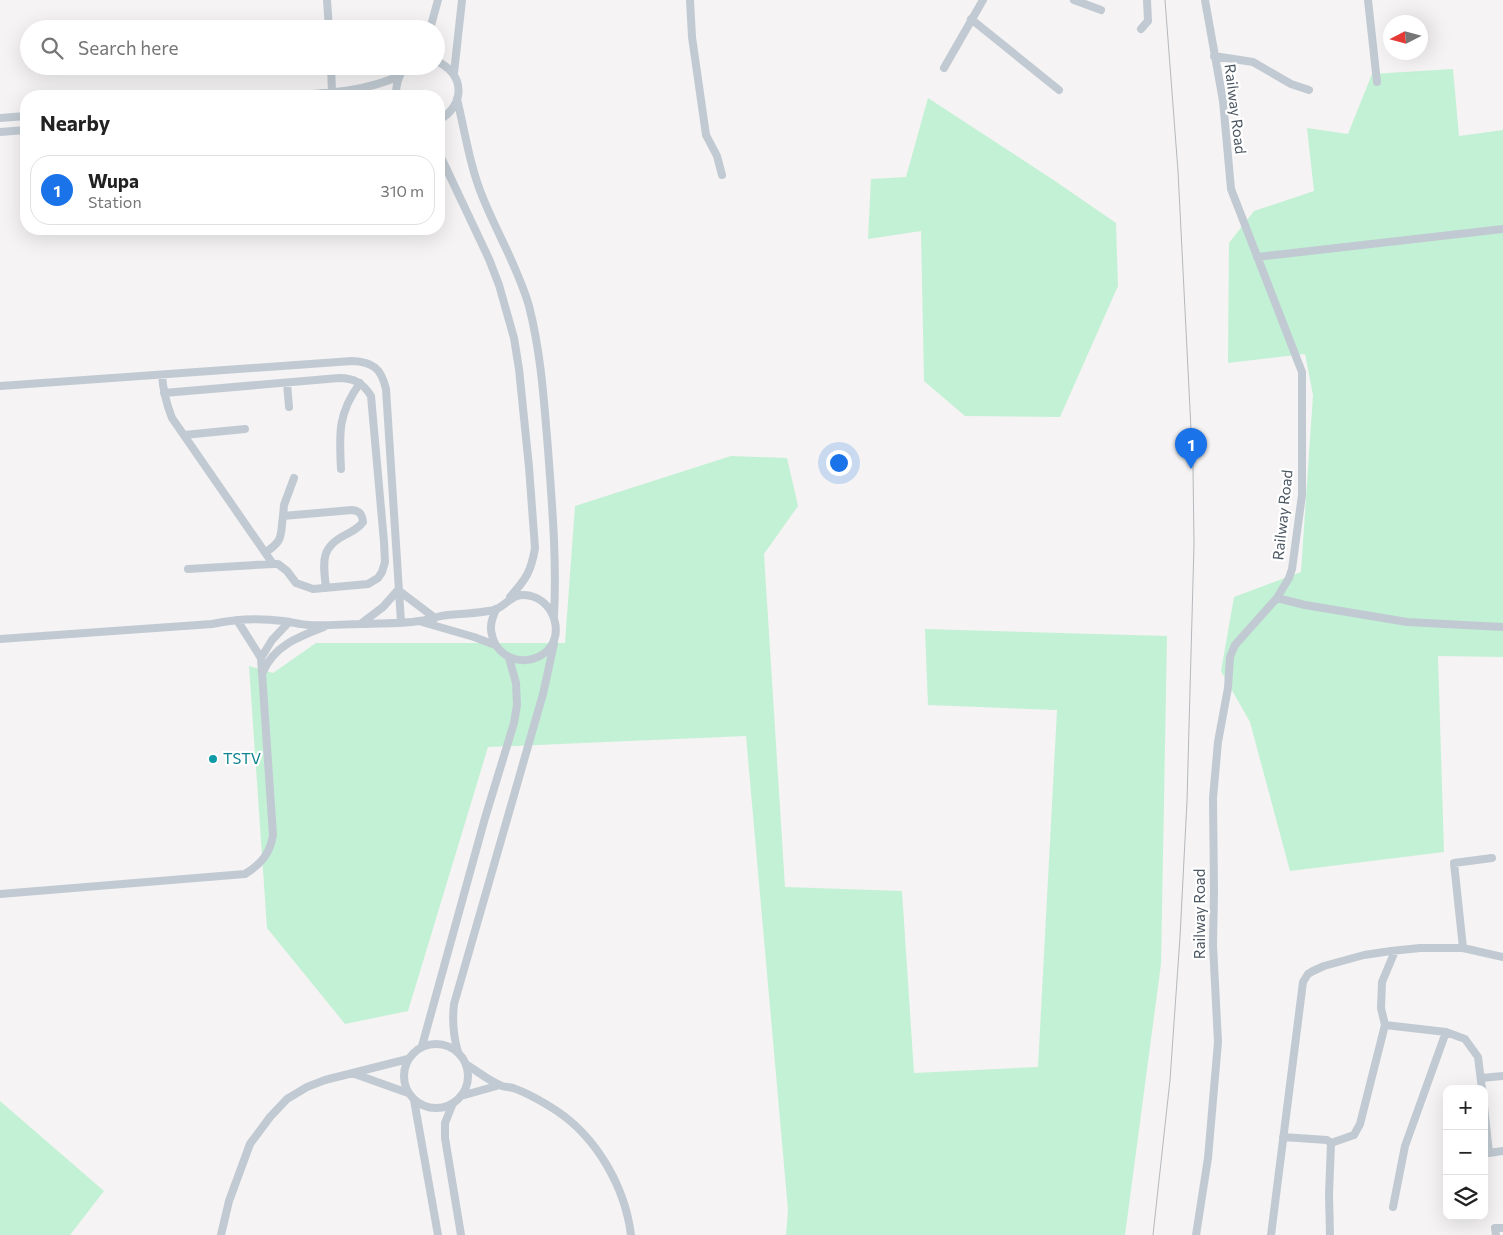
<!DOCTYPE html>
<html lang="en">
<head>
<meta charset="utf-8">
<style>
	body { margin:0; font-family:Commissioner,sans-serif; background:#f2f2f2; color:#222 }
	.controls { position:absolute; right:15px; bottom:15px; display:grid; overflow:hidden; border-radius:10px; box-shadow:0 5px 20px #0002 }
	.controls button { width:45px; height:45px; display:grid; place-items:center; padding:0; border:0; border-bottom:1px solid #e0e0e0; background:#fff; color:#222; font:25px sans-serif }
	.compass { position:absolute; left:1383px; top:15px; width:45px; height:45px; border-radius:50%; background:#fff; box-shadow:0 5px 20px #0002; rotate:264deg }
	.you { position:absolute; left:838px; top:462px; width:18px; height:18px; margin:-12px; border:4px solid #fff; border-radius:50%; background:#1a73e8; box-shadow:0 0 0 8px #1a73e833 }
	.badge { display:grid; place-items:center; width:32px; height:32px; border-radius:50%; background:#1a73e8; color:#fff; font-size:16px; font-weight:700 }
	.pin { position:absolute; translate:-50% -41px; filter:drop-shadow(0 1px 2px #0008) }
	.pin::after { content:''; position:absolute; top:26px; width:18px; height:15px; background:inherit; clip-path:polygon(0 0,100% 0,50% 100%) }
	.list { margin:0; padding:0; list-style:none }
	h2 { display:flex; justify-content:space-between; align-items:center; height:65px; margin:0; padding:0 20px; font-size:21px }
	h2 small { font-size:16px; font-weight:400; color:#767676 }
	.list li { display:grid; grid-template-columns:32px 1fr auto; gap:15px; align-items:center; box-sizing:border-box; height:70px; margin:0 10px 10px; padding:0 10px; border:1px solid #e0e0e0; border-radius:20px }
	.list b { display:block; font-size:19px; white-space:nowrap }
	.list p { margin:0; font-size:16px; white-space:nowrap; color:#767676 }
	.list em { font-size:16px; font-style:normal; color:#767676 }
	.icon { flex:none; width:28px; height:28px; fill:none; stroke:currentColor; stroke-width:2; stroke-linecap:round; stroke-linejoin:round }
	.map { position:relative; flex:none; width:1503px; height:1235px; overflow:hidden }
	.search { position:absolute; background:#fff; box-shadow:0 5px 20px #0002; left:20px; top:20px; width:425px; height:55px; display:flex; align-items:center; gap:12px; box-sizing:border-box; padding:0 18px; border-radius:28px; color:#767676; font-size:19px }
	.panel { position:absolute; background:#fff; box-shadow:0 5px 20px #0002; left:20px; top:90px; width:425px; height:145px; border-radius:20px }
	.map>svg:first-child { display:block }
	.green { fill:#c3f1d5 }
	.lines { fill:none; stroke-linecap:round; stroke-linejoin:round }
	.minor { stroke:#c1cad2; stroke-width:8 }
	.tram { stroke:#b5b8bd; stroke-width:1 }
	.culture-dot { fill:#0f9aa8; stroke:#fff; stroke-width:2 }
	.labels { text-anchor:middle; stroke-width:4.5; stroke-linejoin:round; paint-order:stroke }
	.street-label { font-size:15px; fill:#4a5661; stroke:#fff }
	.culture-label { font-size:15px; fill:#0d838f; stroke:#fff; text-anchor:start }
</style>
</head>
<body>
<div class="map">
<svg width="1503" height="1235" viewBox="0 0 1503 1235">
	<rect width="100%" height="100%" fill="#f5f3f3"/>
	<path class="green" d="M1453 69 1459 136 1503 130V657L1438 656 1444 852 1290 871 1250 722 1221 671 1234 597 1301 572 1313 395 1305 354 1228 363 1229 243 1254 211 1314 191 1307 128 1348 134 1372 74Z
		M928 98 1055 181 1116 223 1118 286 1060 417 965 416 924 381 921 231 868 239 871 179 906 177Z
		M731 456 787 458 798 506 764 554 785 887 902 891 914 1073 1038 1067 1057 710 928 705 925 629 1167 636 1161 964 1125 1235H786L788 1210 746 736 488 747 408 1011 345 1024 267 928 249 666 273 673 316 643H565L575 506Z
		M0 1101 104 1191 70 1235H0Z"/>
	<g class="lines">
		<path class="minor" d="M327 0 329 29
			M690 0 692 37 706 135 717 156 722 175
			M1074 0 1101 10
			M1368 0 1377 82
			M971 19 1059 90
			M430 29 438 0
			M1141 29 1148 21 1147 0
			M1214 56 1253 62 1291 84 1309 90
			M436 61C465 73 466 105 439 120
			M331 66 332 92
			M944 68 983 0
			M454 73 462 0
			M283 96C323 93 362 93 399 76
			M396 96C396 84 398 75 407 66
			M457 99C465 132 470 167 483 198 498 235 518 268 529 306 541 353 544 401 548 449 552 504 557 561 554 616
			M0 118 26 116
			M0 132 26 130
			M439 153 489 259 499 285 514 338 519 369 529 467 535 548C531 572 526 579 510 597
			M1257 257 1503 229
			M162 375C163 390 166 403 172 418L273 564H278L287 571 296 583 313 589 368 584 378 578 382 572 385 562 384 542 371 396C363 383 354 378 339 378L164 393
			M287 383 289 407
			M0 386 352 361C373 362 381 368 386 389L401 622
			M184 435 245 429
			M341 469C339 433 338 413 360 383
			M294 478 284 505 283 516 352 510C360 511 362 514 363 522 359 528 354 530 347 534 320 547 323 561 326 588
			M266 552C284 540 280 536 283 516
			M188 569 273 564
			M1277 598 1305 605 1407 622 1503 627
			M422 622 474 637 495 645
			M362 623 383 607 398 590 435 618
			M0 639 212 624C235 619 260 618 283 621 292 622 301 625 309 625 327 626 345 624 362 624 381 623 400 624 419 621 427 620 434 618 441 616 454 614 488 613 497 609 510 602 513 592 531 596 554 602 564 633 548 650 529 669 497 660 492 635 489 625 493 617 496 609
			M261 658 272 640 289 622
			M263 672C274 646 298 637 324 627
			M0 894 245 874C261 864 270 854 273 835L261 658 237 620
			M1463 948 1454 863 1492 858
			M1395 951 1382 982 1381 1008 1385 1025 1446 1032 1465 1039 1478 1057 1482 1089
			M404 1076a32 32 0 1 1 64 0a32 32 0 1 1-64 0Z
			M422 1046 485 818 514 723 517 705 516 683 509 658
			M458 1052C453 1035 452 1021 454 1004L543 694 554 644
			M466 1064C477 1071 489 1081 502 1086 505 1087 509 1087 513 1088 528 1093 543 1102 557 1111 597 1138 625 1187 631 1235
			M352 1073 408 1093
			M1481 1078 1503 1076
			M461 1096 500 1085
			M414 1100 438 1235
			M453 1103 445 1123V1138L461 1235
			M1484 1106 1489 1153 1503 1151
			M1283 1137 1327 1140 1331 1143 1354 1135 1360 1124 1385 1025
			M1393 1207 1405 1146 1446 1032
			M221 1235 229 1201 250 1144 270 1117 287 1099 307 1087 325 1080 408 1059
			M1196 1235 1208 1158 1218 1042 1213 945 1214 892 1213 798 1218 742 1228 688 1230 657 1235 645 1277 598 1289 578 1292 569 1302 495V372L1231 189 1223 101 1205 0
			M1271 1235 1303 982 1308 974 1313 971 1324 966 1364 955 1391 951 1420 948H1463L1503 957
			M1330 1235 1329 1195 1331 1143
			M1496 1235 1495 1228H1503"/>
		<path class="tram" d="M1153 1235 1170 1080 1180 937 1187 801 1194 544 1193 469 1178 171 1165 0"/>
	</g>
	<circle class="culture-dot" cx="213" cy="759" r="5"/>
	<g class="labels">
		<g class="street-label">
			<text transform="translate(1235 109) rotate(83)" y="5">Railway Road</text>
			<text transform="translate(1283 515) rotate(-84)" y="5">Railway Road</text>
			<text transform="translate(1200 914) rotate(-90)" y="5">Railway Road</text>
		</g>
		<g class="culture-label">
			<text x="223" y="764">TSTV</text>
		</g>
	</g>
</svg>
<div class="controls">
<button>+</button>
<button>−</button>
<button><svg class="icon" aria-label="layers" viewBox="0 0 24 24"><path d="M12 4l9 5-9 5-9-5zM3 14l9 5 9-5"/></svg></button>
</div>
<svg class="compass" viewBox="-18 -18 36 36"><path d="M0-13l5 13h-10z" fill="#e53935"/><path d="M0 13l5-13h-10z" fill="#767676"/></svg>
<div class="you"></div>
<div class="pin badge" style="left:1191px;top:469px">1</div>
<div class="search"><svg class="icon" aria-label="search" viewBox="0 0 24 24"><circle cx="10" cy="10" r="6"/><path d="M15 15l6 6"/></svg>Search here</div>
<section class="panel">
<h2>Nearby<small></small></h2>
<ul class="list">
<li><span class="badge">1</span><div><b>Wupa</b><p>Station</p></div><em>310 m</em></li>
</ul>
</section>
</div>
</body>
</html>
